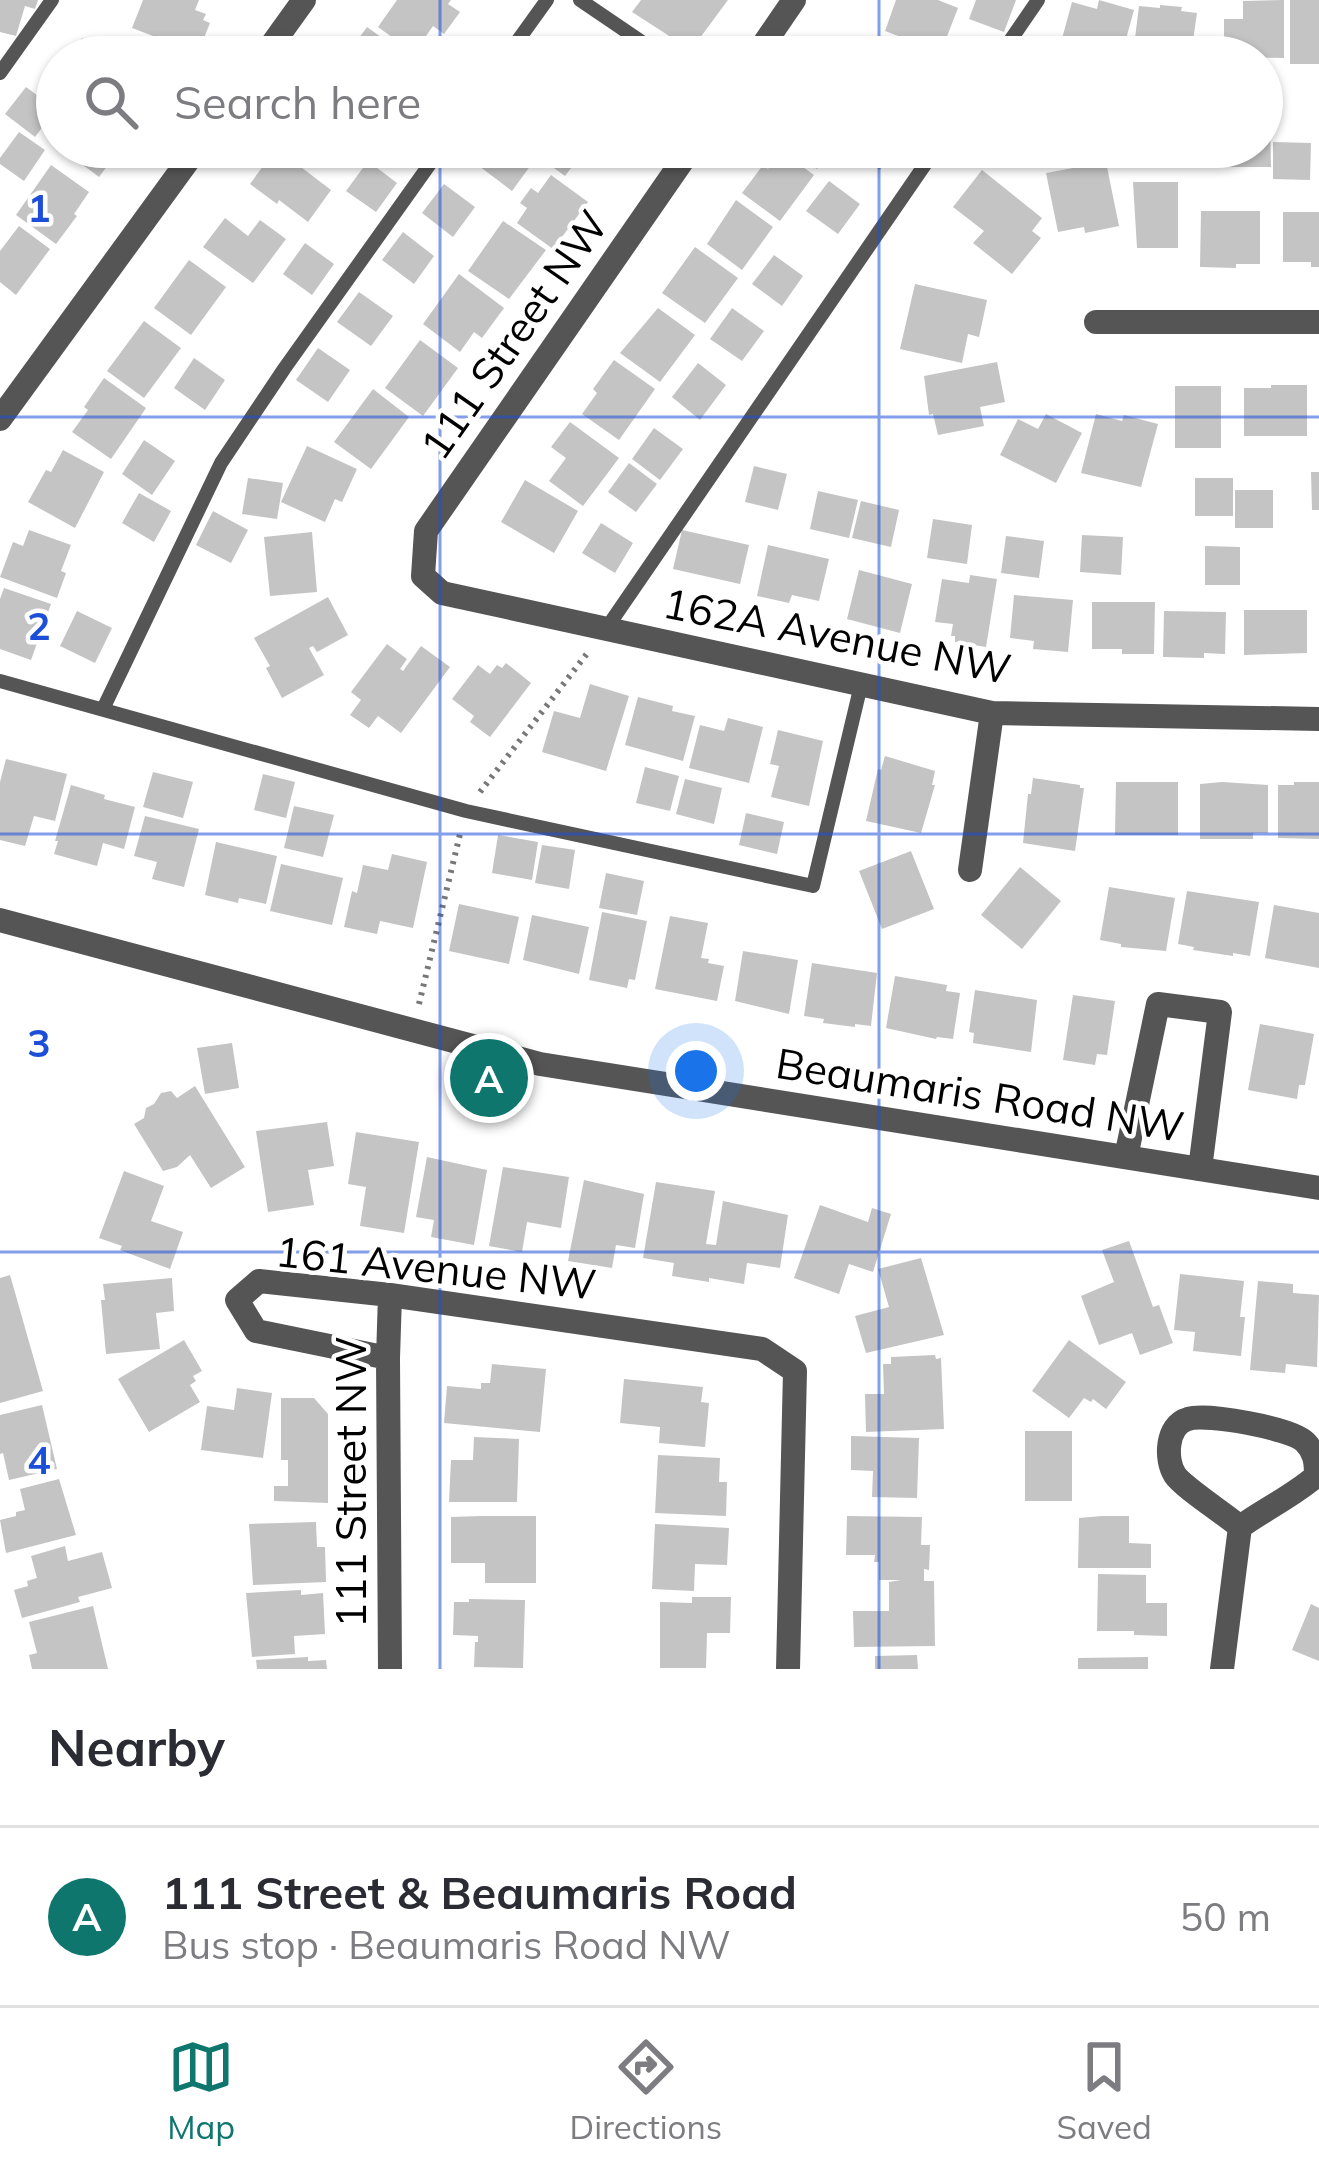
<!DOCTYPE html>
<html lang="en">
<head>
<meta charset="utf-8">
<style>
	body { margin:0; font-family:Mulish,sans-serif; background:#f2f2f3; color:#2b2b33 }
	.you { position:absolute; left:696px; top:1071px; width:42px; height:42px; margin:-30px; border:9px solid #fff; border-radius:50%; background:#1a73e8; box-shadow:0 0 0 18px #1a73e833 }
	.badge { display:grid; place-items:center; width:78px; height:78px; border-radius:50%; background:#0f766e; color:#fff; font-size:39px; font-weight:700 }
	.pin { position:absolute; translate:-50% -50%; border:6px solid #fff; box-shadow:0 3px 12px #0006 }
	.list { margin:0; padding:0; list-style:none }
	h2 { display:flex; justify-content:space-between; align-items:center; height:156px; margin:0; padding:0 48px; font-size:51px }
	h2 small { font-size:39px; font-weight:400; color:#7c7c81 }
	.list li { display:grid; grid-template-columns:78px 1fr auto; gap:36px; align-items:center; box-sizing:border-box; height:180px; padding:0 48px; border-top:3px solid #e1e1e2 }
	.list b { display:block; font-size:45px; white-space:nowrap }
	.list p { margin:0; font-size:39px; white-space:nowrap; color:#7c7c81 }
	.list em { font-size:39px; font-style:normal; color:#7c7c81 }
	.icon { flex:none; width:66px; height:66px; fill:none; stroke:currentColor; stroke-width:2; stroke-linecap:round; stroke-linejoin:round }
	.map { position:relative; flex:none; width:1319px; height:1669px; overflow:hidden }
	.search { position:absolute; background:#fff; box-shadow:0 3px 9px #0004; left:36px; right:36px; top:36px; height:132px; display:flex; align-items:center; gap:30px; box-sizing:border-box; padding:0 42px; border-radius:66px; color:#7c7c81; font-size:45px }
	.sheet { height:336px; background:#fff }
	nav { display:flex; justify-content:space-around; align-items:center; box-sizing:border-box; height:168px; border-top:3px solid #e1e1e2; background:#fff; font-size:33px; color:#7c7c81 }
	nav a { display:grid; justify-items:center; gap:6px }
	nav .on { color:#0f766e }
	.map>svg:first-child { display:block }
	.building { fill:#c4c4c4 }
	.lines { fill:none; stroke-linecap:round; stroke-linejoin:round }
	.path { stroke:#777; stroke-width:6; stroke-dasharray:3 6; stroke-linecap:butt }
	.service { stroke:#555; stroke-width:14 }
	.minor { stroke:#555; stroke-width:24 }
	.tertiary { stroke:#555; stroke-width:24 }
	.grid { fill:none; stroke:#1d4ed8; stroke-width:3; stroke-opacity:0.55 }
	.labels { text-anchor:middle; stroke-width:9; stroke-linejoin:round; paint-order:stroke }
	.street-label { font-size:42px; fill:#000; stroke:#fff }
	.grid-label { font-size:39px; text-anchor:middle; font-weight:bold; fill:#1d4ed8; stroke:#fff; stroke-width:9; stroke-linejoin:round; paint-order:stroke }
</style>
</head>
<body>
<div class="map">
<svg width="1319" height="1669" viewBox="0 0 1319 1669">
	<rect width="100%" height="100%" fill="#fff"/>
	<path class="building" d="M0 0H38L35 9 25 6 16 36 0 32Z
		M143 0H199L195 10 206 14 203 20 210 23 198 53 132 28Z
		M397 0H451L448 4 460 12 444 34 433 26 414 53 378 27Z
		M641 0H728L691 50 632 12Z
		M896 0H938L958 8 941 52 885 31Z
		M976 0H1016L1004 32 969 19Z
		M1099 0 1134 10 1121 57H1089V54L1060 46 1072 2 1097 9Z
		M1284 0V58L1224 57V19H1243V1Z
		M1290 0H1319V64H1290Z
		M1160 5 1182 7 1181 11 1197 13 1191 54 1168 51 1167 57H1140L1142 47 1134 46 1139 6 1160 8Z
		M367 27 409 57H345Z
		M82 38 109 57H68Z
		M456 38 483 57H442Z
		M894 42 916 57H883Z
		M26 87 56 109 35 137 5 114Z
		M1262 124H1270L1271 167H1227V147H1262Z
		M19 132 45 150 24 181 0 164V158Z
		M1273 142 1311 143 1310 180 1273 179Z
		M65 147H126L117 159 114 157 99 177 63 150Z
		M300 147H338L325 165Z
		M493 147H520L536 158 512 191 479 166Z
		M533 147H587L565 176 530 151Z
		M788 147H833L817 169Z
		M848 147H896L880 170Z
		M1153 147H1194V161L1154 162Z
		M276 148 331 190 308 222 279 200 277 204 250 184Z
		M781 151 814 175 780 221 742 193 763 165 768 169Z
		M368 161 397 183 376 212 346 191Z
		M1106 162 1119 226 1085 233 1084 227 1058 232 1046 173Z
		M51 165 89 192 74 214 77 216 56 244 16 215Z
		M982 170 1042 218 1032 231 1041 238 1012 274 973 243 984 231 953 207Z
		M551 175 588 202 553 249 517 223 527 208 520 203 531 188 538 193Z
		M829 181 860 204 838 234 806 211Z
		M1133 182H1178V248H1137Z
		M444 184 475 207 453 237 422 213Z
		M736 200 773 227 742 270 707 244Z
		M1201 211H1260V264H1236V268L1200 267Z
		M1283 212H1319V267H1311V262H1283Z
		M225 218 248 236 260 220 286 239 253 283 203 247Z
		M503 221 546 250 509 299 468 271Z
		M19 226 50 249 16 295 0 282V251Z
		M403 232 434 256 414 284 382 260Z
		M305 243 334 264 312 295 283 274Z
		M695 247 738 278 705 323 662 293Z
		M774 255 803 276 782 306 752 284Z
		M189 260 226 287 191 335 154 308Z
		M459 274 504 308 482 338 474 332 460 352 423 324Z
		M915 284 987 300 979 337 968 334 962 363 900 349Z
		M359 292 393 316 371 346 337 322Z
		M658 308 695 335 660 382 620 353Z
		M732 308 764 331 742 361 710 339Z
		M144 321 181 348 144 398 107 371Z
		M420 340 458 368 423 416 385 388Z
		M318 348 350 370 328 402 296 380Z
		M194 358 225 380 205 410 174 388Z
		M614 360 655 389 619 440 582 414 597 393 593 389Z
		M997 362 1005 402 980 407 984 426 938 435 933 414 929 415 924 376Z
		M698 363 726 385 700 420 672 397Z
		M104 378 146 408 111 459 72 432 88 410 84 407Z
		M1271 385H1307V436H1244V388H1271Z
		M1175 386H1221V448H1175Z
		M373 389 409 417 371 469 334 442Z
		M1046 414 1082 433 1056 483 1000 455 1018 419 1038 429Z
		M1096 414 1122 421 1124 415 1158 424 1141 487 1081 473Z
		M570 422 619 458 583 506 549 481 566 458 551 447Z
		M654 428 683 449 660 480 632 459Z
		M144 440 175 461 152 495 122 474Z
		M307 446 357 469 342 502 335 499 325 522 281 502Z
		M63 450 104 472 75 528 28 502 46 470 51 472Z
		M629 463 657 484 636 512 608 492Z
		M754 466 787 474 778 510 745 502Z
		M1311 472H1319V510H1312Z
		M248 478 283 483 277 519 242 514Z
		M1195 478H1233V516H1195Z
		M525 480 578 511 554 553 501 522Z
		M1235 490H1273V528H1235Z
		M818 491 858 500 849 538 810 529Z
		M139 493 171 511 154 542 122 523Z
		M861 501 899 510 891 547 852 538Z
		M213 511 248 530 231 563 196 545Z
		M933 519 972 525 967 564 927 558Z
		M601 523 633 543 615 573 582 553Z
		M29 530 71 545 61 571 66 573 57 598 0 577 13 542 23 546Z
		M682 530 749 545 740 584 673 569Z
		M312 532 317 592 270 596 264 537Z
		M1082 535 1123 537 1121 575 1080 572Z
		M1006 536 1044 541 1039 578 1001 573Z
		M768 545 829 559 819 601 792 595 789 603 757 596Z
		M1205 546 1240 547V585H1205Z
		M859 570 912 584 900 633 847 619Z
		M970 575 997 579 986 647 955 642V636H951L953 624 935 622 942 579 969 583Z
		M4 588 51 604 31 660 0 649V599Z
		M1014 595 1073 600 1068 652 1033 649 1034 641 1010 638Z
		M328 597 348 635 317 652 313 646 309 648 324 675 282 698 266 668 270 666 254 638Z
		M1092 602H1155L1154 654H1122V649H1092Z
		M1244 610H1307V653L1244 655Z
		M77 611 112 628 95 663 60 646Z
		M1164 611 1226 612 1225 654 1204 653V658L1163 657Z
		M387 644 407 659 400 669 403 671 421 646 450 667 401 733 378 716 369 728 350 715 361 700 351 692Z
		M506 663 531 683 490 737 470 722 474 716 452 699 478 665 490 674 497 665 502 668Z
		M590 684 629 696 606 771 542 752 554 711 580 718Z
		M638 697 673 706 672 711 695 716 683 761 625 745Z
		M728 718 763 727 749 783 689 768 700 725 724 731Z
		M778 730 823 741 809 806 771 797 779 766 770 764Z
		M885 756 935 771 932 785H935L921 833 866 821 878 769 881 770Z
		M6 759 67 774 55 821 34 816 25 846 0 840V782Z
		M645 767 679 776 670 811 636 803Z
		M153 772 193 782 183 818 143 807Z
		M263 774 295 782 286 818 254 810Z
		M1033 778 1080 785V788H1084L1075 851 1023 843 1028 794H1031Z
		M685 779 722 788 714 824 676 814Z
		M1116 782H1178V835H1115Z
		M1222 782 1268 785V833H1253V839H1200V784Z
		M1294 782H1319V839L1278 838V785H1294Z
		M71 785 105 795 104 799 135 807 124 849 103 843 97 866 54 854 58 841H55Z
		M294 806 334 815 323 857 284 848Z
		M746 813 784 822 777 854 739 845Z
		M145 816 199 829 184 887 152 879 157 862 134 856Z
		M498 835 538 842 532 880 492 873Z
		M216 842 277 856 266 904 239 898 238 903 205 895Z
		M542 845 575 850 569 889 535 883Z
		M911 851 934 909 882 929 859 871Z
		M392 854 427 862 413 928 380 921 377 934 344 927 352 891 357 893 363 865 388 870Z
		M281 864 343 878 332 925 270 911Z
		M1020 867 1061 901 1022 949 981 915Z
		M606 873 644 881 637 915 599 908Z
		M1109 887 1175 898 1166 951 1121 947V944L1100 940Z
		M1187 891 1259 902 1250 956 1233 953V956L1193 950 1194 947 1178 944Z
		M459 904 519 917 509 964 449 951Z
		M1274 905 1319 913V968L1265 958Z
		M602 912 647 921 635 980 629 979 627 988 589 980Z
		M532 915 589 927 579 974 523 960Z
		M670 916 708 923 701 958 709 959 708 963 724 966 717 1001 655 989Z
		M743 951 798 960 789 1014 735 1001Z
		M812 963 877 973 871 1026 855 1024V1027L823 1023 824 1019 804 1016Z
		M895 976 947 985 946 991 960 993 953 1039 937 1037 936 1039 886 1028Z
		M975 990 1037 1000 1031 1052 973 1043 974 1033 969 1032Z
		M1073 995 1115 1001 1107 1055 1097 1054 1095 1065 1063 1060Z
		M1260 1024 1314 1034 1305 1085H1299L1297 1099 1248 1090Z
		M232 1043 239 1088 205 1094 197 1048Z
		M195 1086 245 1167 211 1188 190 1155 177 1167 163 1171 134 1124 144 1118 146 1108 154 1104 161 1093 171 1091 177 1098Z
		M327 1122 334 1166 308 1170 314 1205 268 1212 256 1131Z
		M356 1132 419 1142 404 1233 360 1226 366 1187 348 1184Z
		M427 1157 487 1170 474 1245 431 1237 434 1220 416 1217Z
		M503 1167 569 1177 561 1228 527 1222 522 1252 489 1246Z
		M124 1171 164 1186 151 1221 183 1232 170 1269 120 1250 122 1246 99 1238Z
		M584 1180 644 1194 635 1248 616 1245 612 1268 568 1261Z
		M656 1182 715 1191 706 1244 716 1245 723 1201 788 1215 780 1268 747 1263 744 1284 709 1278V1282L672 1276 674 1263 643 1258Z
		M820 1205 868 1222 872 1208 891 1214 873 1272 849 1264 839 1294 794 1278Z
		M1129 1241 1153 1307 1159 1305 1173 1343 1140 1355 1132 1333 1099 1345 1081 1296 1114 1282 1102 1250Z
		M921 1258 944 1335 866 1353 855 1316 889 1307 878 1269Z
		M1180 1274 1244 1281 1240 1317H1245L1241 1356 1193 1351 1195 1332 1174 1330Z
		M10 1275 43 1391 0 1403V1278Z
		M172 1278 174 1311 156 1313 160 1349 106 1354 101 1300H105L103 1284Z
		M1258 1281 1293 1284V1293L1319 1295 1317 1367 1286 1364 1285 1373 1250 1370Z
		M184 1340 202 1371 193 1376 196 1381 190 1385 200 1402 149 1432 118 1379Z
		M1069 1340 1126 1382 1106 1409 1093 1399 1091 1402 1084 1398 1069 1418 1032 1391Z
		M935 1355 936 1359 941 1358 944 1429 866 1432 865 1394H884L883 1364H891V1357Z
		M492 1364 546 1369 540 1432 444 1423 447 1386 481 1389V1383H490Z
		M624 1379 703 1387 701 1402 709 1403 705 1447 659 1443 660 1427 620 1423Z
		M237 1388 272 1393 263 1458 201 1450 207 1406 234 1410Z
		M281 1398H314L328 1414V1503L274 1501V1486H288V1460H281Z
		M42 1405 57 1469 9 1480 3 1453 0 1454V1415Z
		M1025 1431H1072V1501H1025Z
		M851 1436 919 1438 917 1498 872 1497 873 1471 851 1470Z
		M474 1437 519 1439 517 1502H449L451 1460H473Z
		M658 1455 720 1458 719 1482H727L726 1516 655 1513Z
		M59 1479 76 1535 6 1553 0 1520 16 1516V1512L25 1510 20 1489Z
		M481 1516H536V1583H485V1563H451V1517Z
		M847 1516 922 1517 921 1545H930L929 1570 924 1569V1581H934L935 1646 854 1647 853 1611H889V1582L901 1580H879V1562H874L875 1555H846Z
		M1102 1516H1129V1543L1151 1544V1568H1078L1079 1518Z
		M316 1522 317 1547H325L326 1582 253 1585 249 1524Z
		M655 1524 729 1528 727 1565 695 1564 694 1591 652 1589Z
		M65 1546 68 1561 102 1552 112 1588 78 1597 80 1602 22 1618 14 1590 28 1586 27 1581 37 1578 31 1556Z
		M1098 1574 1146 1575V1603H1167V1636L1134 1635V1631H1097Z
		M301 1590V1595L323 1593 325 1634 294 1636 295 1654 252 1657 246 1593Z
		M692 1597H731L730 1633H707L706 1668H660V1602L692 1603Z
		M469 1599 525 1600 523 1668 474 1667 475 1642H478V1636L453 1635 454 1602H469Z
		M1311 1604 1319 1608V1661L1292 1650Z
		M93 1606 108 1669H32L29 1655 37 1653 29 1622Z
		M917 1655 918 1669H875V1656Z
		M308 1657V1661L326 1660 327 1669H257L256 1660Z
		M1148 1657V1669H1078V1658Z"/>
	<g class="lines">
		<path class="path" d="M480 792 589 651
			M419 1004 461 830"/>
		<path class="service" d="M580 0 664 57
			M506 57 547 0
			M999 57 1038 0
			M0 73 52 0
			M606 629 937 147
			M0 681 466 811 813 886 861 685
			M103 709 221 463 284 369 442 147"/>
		<path class="minor" d="M263 57 304 0
			M755 57 794 0
			M692 147 426 531 423 576 442 593 992 713 1319 719
			M1096 322H1319
			M0 419 198 147
			M970 870 992 713
			M1126 1157 1158 1004 1220 1012 1200 1169
			M390 1295 388 1358 390 1669
			M388 1358 256 1331 237 1300 259 1281 390 1295 762 1349 795 1371 788 1669
			M1222 1669 1240 1527C1265 1509 1293 1496 1316 1476 1316 1462 1315 1452 1305 1442 1291 1428 1206 1413 1188 1419 1166 1425 1165 1460 1175 1475 1183 1487 1225 1514 1240 1527"/>
		<path class="tertiary" d="M0 920 540 1064 1319 1188"/>
	</g>
	<path class="grid" d="M440 0V57M879 0V57M440 147V1669M879 147V1669M0 417H1319M0 834H1319M0 1252H1319"/>
	<g class="labels">
		<g class="street-label">
			<text transform="translate(514 335) rotate(-55)" y="15">111 Street NW</text>
			<text transform="translate(837 636) rotate(11)" y="15">162A Avenue NW</text>
			<text transform="translate(980 1095) rotate(9)" y="15">Beaumaris Road NW</text>
			<text transform="translate(436 1268) rotate(6)" y="15">161 Avenue NW</text>
			<text transform="translate(351 1482) rotate(-90)" y="15">111 Street NW</text>
		</g>
	</g>
	<g class="grid-label">
		<text x="39" y="222">1</text>
		<text x="39" y="640">2</text>
		<text x="39" y="1057">3</text>
		<text x="39" y="1474">4</text>
	</g>
</svg>
<div class="you"></div>
<div class="pin badge" style="left:489px;top:1078px">A</div>
<div class="search"><svg class="icon" aria-label="search" viewBox="0 0 24 24"><circle cx="10" cy="10" r="6"/><path d="M15 15l6 6"/></svg>Search here</div>
</div>
<section class="sheet">
<h2>Nearby<small></small></h2>
<ul class="list">
<li><span class="badge">A</span><div><b>111 Street &amp; Beaumaris Road</b><p>Bus stop · Beaumaris Road NW</p></div><em>50 m</em></li>
</ul>
</section>
<nav>
<a class="on"><svg class="icon" aria-label="map" viewBox="0 0 24 24"><path d="M3 6l6-2 6 2 6-2v14l-6 2-6-2-6 2zM9 4v14M15 6v14"/></svg>Map</a>
<a><svg class="icon" aria-label="directions" viewBox="0 0 24 24"><path d="M12 3l9 9-9 9-9-9zM9 14v-3h6M13 9l2 2-2 2"/></svg>Directions</a>
<a><svg class="icon" aria-label="saved" viewBox="0 0 24 24"><path d="M7 4h10v16l-5-4-5 4z"/></svg>Saved</a>
</nav>
</body>
</html>
